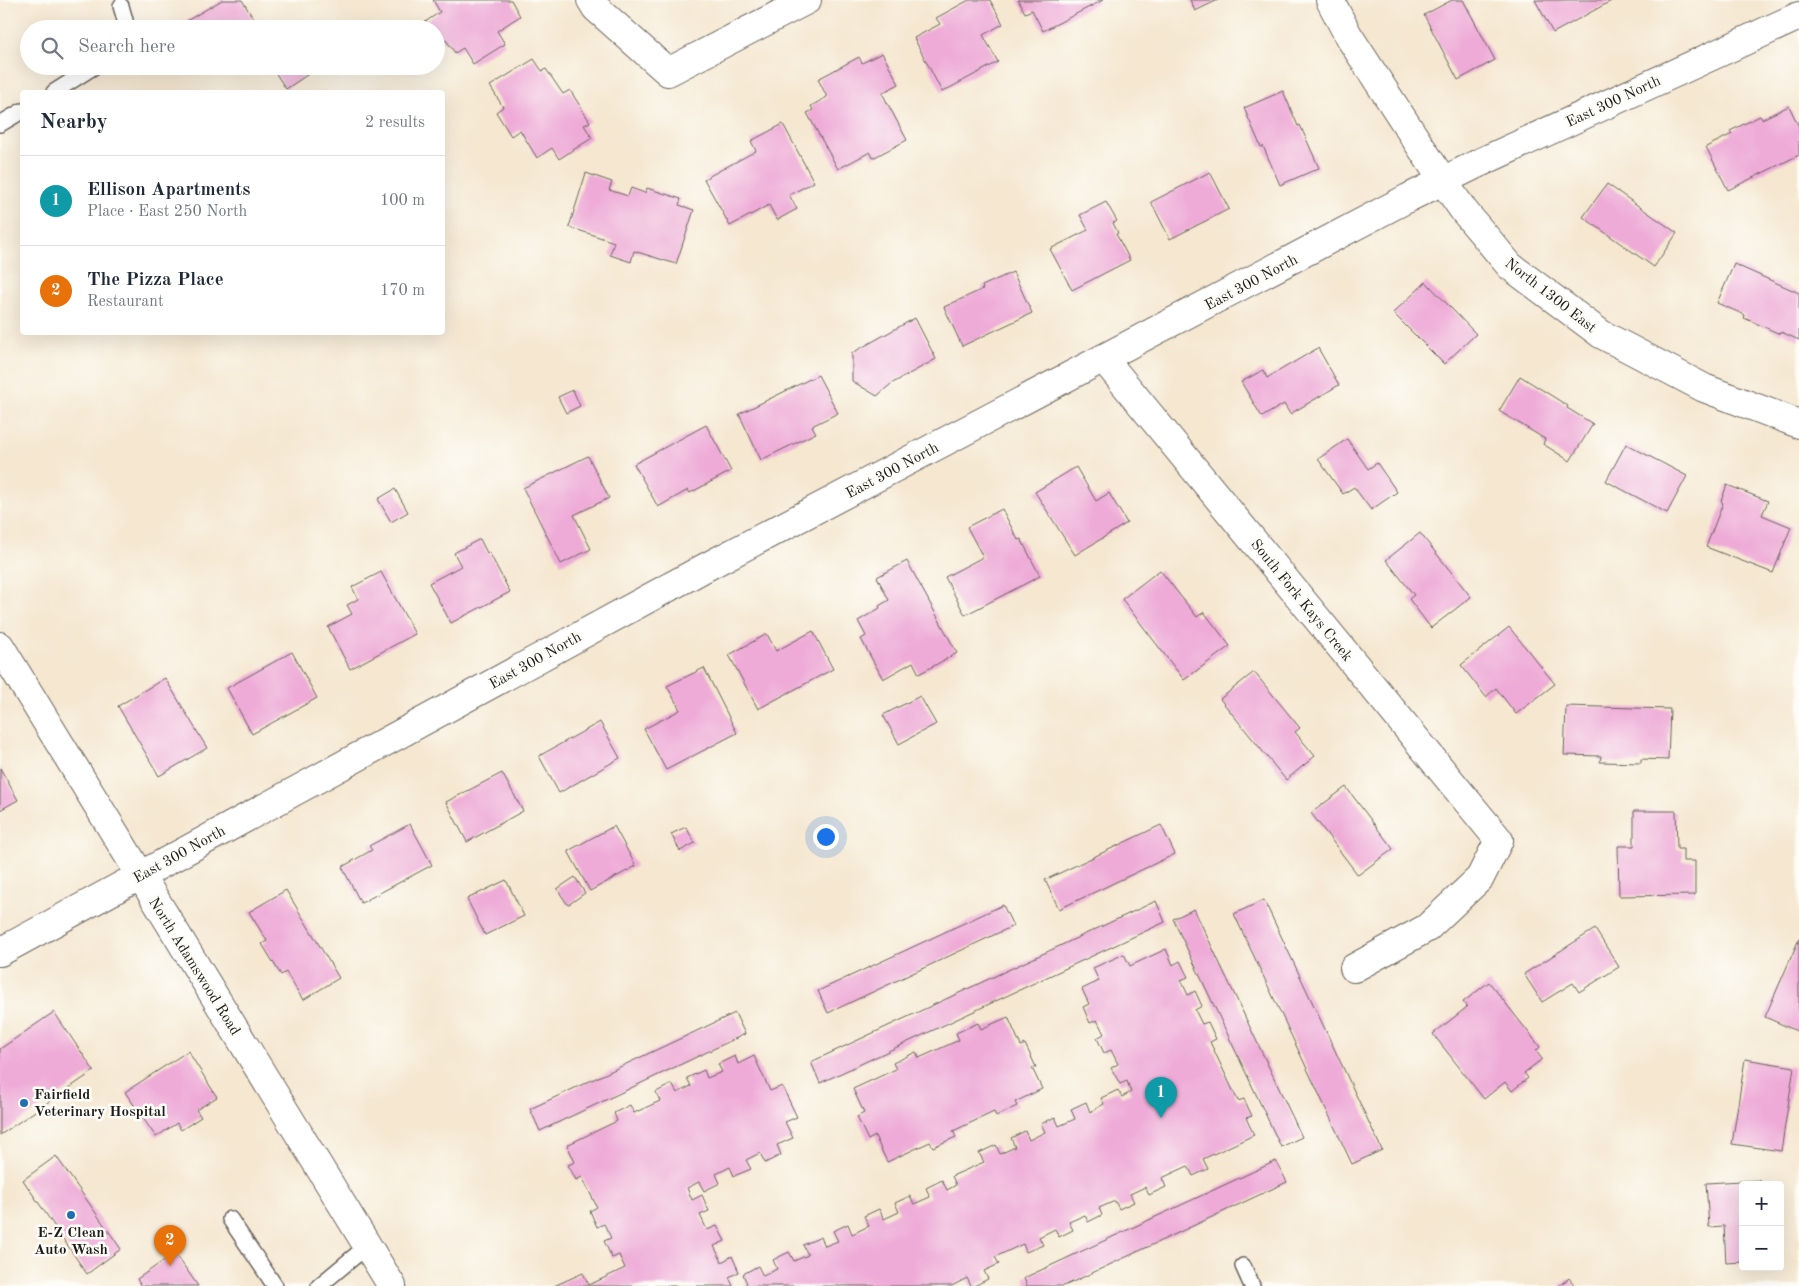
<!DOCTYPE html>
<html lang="en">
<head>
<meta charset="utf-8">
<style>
	body { margin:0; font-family:"Old Standard TT",serif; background:#f2f2f3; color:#1f2937 }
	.controls { position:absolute; right:15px; bottom:15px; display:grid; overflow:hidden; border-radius:5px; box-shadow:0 5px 20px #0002 }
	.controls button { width:45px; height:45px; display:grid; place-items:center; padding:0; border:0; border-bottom:1px solid #e0e1e3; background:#fff; color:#1f2937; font:25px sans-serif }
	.you { position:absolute; left:825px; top:836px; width:18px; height:18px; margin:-12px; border:4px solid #fff; border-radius:50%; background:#1a73e8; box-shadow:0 0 0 8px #1a73e833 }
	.badge { display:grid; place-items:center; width:32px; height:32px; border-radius:50%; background:#ea580c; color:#fff; font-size:16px; font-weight:700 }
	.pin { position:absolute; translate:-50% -41px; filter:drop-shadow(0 1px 2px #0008) }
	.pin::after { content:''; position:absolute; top:26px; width:18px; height:15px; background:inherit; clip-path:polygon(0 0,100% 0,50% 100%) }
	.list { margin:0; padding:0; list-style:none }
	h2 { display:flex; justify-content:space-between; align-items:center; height:65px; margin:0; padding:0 20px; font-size:21px }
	h2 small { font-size:16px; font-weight:400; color:#747a83 }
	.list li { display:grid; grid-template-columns:32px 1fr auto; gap:15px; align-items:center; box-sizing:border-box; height:90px; padding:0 20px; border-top:1px solid #e0e1e3 }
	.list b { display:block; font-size:19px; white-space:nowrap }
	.list p { margin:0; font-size:16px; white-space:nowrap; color:#747a83 }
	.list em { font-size:16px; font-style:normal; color:#747a83 }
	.icon { flex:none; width:28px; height:28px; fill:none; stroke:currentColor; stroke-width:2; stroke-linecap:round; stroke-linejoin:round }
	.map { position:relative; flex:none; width:1799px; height:1286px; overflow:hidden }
	.search { position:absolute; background:#fff; box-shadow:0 5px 20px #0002; left:20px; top:20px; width:425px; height:55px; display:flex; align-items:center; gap:12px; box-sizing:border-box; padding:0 18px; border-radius:28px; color:#747a83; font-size:19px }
	.panel { position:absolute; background:#fff; box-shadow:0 5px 20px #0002; left:20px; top:90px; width:425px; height:245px; border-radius:5px }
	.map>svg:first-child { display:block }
	.building { fill:#eeabd7 }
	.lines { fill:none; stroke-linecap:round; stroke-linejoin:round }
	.service-casing { stroke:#68635b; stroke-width:18 }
	.minor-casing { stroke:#68635b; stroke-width:30 }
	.service { stroke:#fff; stroke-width:15 }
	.minor { stroke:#fff; stroke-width:28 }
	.poi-dot { fill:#1f6fb2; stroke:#fdfcf7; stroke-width:2 }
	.labels { text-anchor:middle; stroke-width:5; stroke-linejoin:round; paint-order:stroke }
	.street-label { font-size:15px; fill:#1c1c1c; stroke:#fdfcf7 }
	.poi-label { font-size:15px; font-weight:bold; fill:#1c1c1c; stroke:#fdfcf7; text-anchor:start }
</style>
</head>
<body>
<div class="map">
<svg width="1799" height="1286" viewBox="0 0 1799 1286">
	<rect width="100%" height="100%" fill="#fdfcf7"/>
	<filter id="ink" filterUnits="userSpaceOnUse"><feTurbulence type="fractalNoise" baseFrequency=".02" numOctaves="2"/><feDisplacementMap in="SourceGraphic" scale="10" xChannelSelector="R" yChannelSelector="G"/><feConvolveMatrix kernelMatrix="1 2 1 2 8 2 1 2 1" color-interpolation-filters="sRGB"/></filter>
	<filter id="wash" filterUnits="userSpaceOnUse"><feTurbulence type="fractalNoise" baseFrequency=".0096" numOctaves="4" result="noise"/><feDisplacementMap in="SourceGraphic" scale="20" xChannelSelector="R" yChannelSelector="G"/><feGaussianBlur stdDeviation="1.12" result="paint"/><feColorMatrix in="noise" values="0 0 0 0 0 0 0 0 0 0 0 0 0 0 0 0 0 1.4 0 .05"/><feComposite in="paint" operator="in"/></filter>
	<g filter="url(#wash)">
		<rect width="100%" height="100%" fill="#f5e7d0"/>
		<g id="blocks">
			<path class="building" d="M222 0H242L253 18 235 29H173Z
				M433 0H511L520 16 497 31 505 44 473 64 463 48 455 53 446 40 439 44 436 40V29H429L425 22 440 12Z
				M969 0H990L1003 24 983 35 998 62 942 92 914 38 940 24 936 18Z
				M1018 0H1103L1043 31 1032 10 1025 13Z
				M1190 0H1218L1195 11Z
				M1452 0H1463L1495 60 1458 80 1424 15Z
				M1535 0H1613L1553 33Z
				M882 53 899 84 882 93 907 140 873 158 870 152 838 169 807 113 813 110 811 106 827 97 818 79 859 57 862 63Z
				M534 59 542 71 546 69 563 94 570 90 590 122 584 125 592 138 559 159 552 148 537 158 520 130 511 136 496 112 503 107 490 86Z
				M271 66H314L316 69 286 89Z
				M1283 91 1298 126 1300 125 1319 168 1280 185 1263 146 1261 147 1244 108Z
				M1789 106 1799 127V155L1728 190 1706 147 1732 134 1730 131 1760 116 1762 119Z
				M783 124 814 182 789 195 797 209 777 220 769 205 730 226 704 179 756 151 751 141Z
				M1210 172 1229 209 1170 239 1151 202Z
				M586 173 612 182 609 190 628 196 631 188 645 193 647 188 681 199 679 205 694 210 676 264 634 251 631 262 610 255 614 242 569 227Z
				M1607 184 1677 233 1654 267 1583 217Z
				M1106 202 1117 221 1113 223 1118 233 1116 234 1130 260 1072 290 1050 249 1088 230 1080 215Z
				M1734 264 1799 293V340L1781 332 1780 334 1744 318 1745 315 1717 303Z
				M1013 272 1032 313 962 346 944 307 983 289 982 286Z
				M1426 282 1476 334 1444 364 1393 313Z
				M915 318 936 359 891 384 877 396 852 381V353Z
				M1318 348 1339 385 1290 414 1284 404 1262 417 1241 382 1263 370 1267 378Z
				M818 375 838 413 812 426 816 433 761 460 739 414Z
				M1520 376 1568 406 1567 408 1593 424 1570 461 1543 444 1545 439 1499 411Z
				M573 390 580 406 566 413 558 397Z
				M706 425 731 471 690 493 688 490 658 507 634 464Z
				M1347 439 1368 469 1377 463 1397 492 1371 510 1354 487 1343 494 1318 459Z
				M1626 444 1687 476 1667 513 1606 481Z
				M588 456 609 498 574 515 591 549 561 564 523 488Z
				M1076 467 1096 501 1109 493 1127 523 1075 555 1035 492Z
				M1727 485 1768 501 1762 515 1791 527 1773 573 1706 547 1723 503 1721 501Z
				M395 489 408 512 391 522 378 499Z
				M1002 509 1018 540 1021 539 1040 576 965 615 945 577 983 557 967 527Z
				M1420 533 1471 597 1431 628 1409 599 1414 595 1386 560Z
				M480 539 487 553 489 552 510 592 451 623 429 583 461 566 454 553Z
				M907 561 957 653 919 674 913 662 883 679 861 639 866 636 858 621 880 608 879 606 889 600 877 577Z
				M1160 570 1197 617 1204 612 1230 646 1184 680 1122 599Z
				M381 572 415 634 350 669 328 627 352 614 347 605 358 599 352 587Z
				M1509 627 1555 684 1516 714 1496 688 1486 697 1461 665Z
				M813 631 833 669 758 709 729 655 767 634 776 651Z
				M292 652 317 698 252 734 227 688Z
				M704 668 737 733 666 770 644 729 680 710 667 686Z
				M1254 672 1300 728 1295 732 1315 756 1286 780 1220 699Z
				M165 678 207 748 159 776 118 706Z
				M920 696 936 724 899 744 883 715Z
				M1566 706 1670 709 1668 760 1641 759V763L1600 762 1601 756 1564 755Z
				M600 722 620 758 559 793 539 756Z
				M0 768 18 800 0 810Z
				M502 773 523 811 467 842 446 802Z
				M1346 787 1393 849 1358 875 1311 813Z
				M1634 811H1676L1677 849H1683V861H1695V895L1619 896 1618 846H1634Z
				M410 824 432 865 361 903 342 867 372 850 369 846Z
				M1161 825 1175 854 1059 909 1045 880Z
				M614 826 636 866 590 891 568 851Z
				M686 827 695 843 680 851 671 834Z
				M575 877 585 893 568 905 557 889Z
				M506 880 524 916 485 935 467 899Z
				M286 890 339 978 303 1000 286 972 281 975 262 944 267 941 249 912Z
				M1264 900 1382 1150 1352 1164 1234 914Z
				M1156 901 1165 922 820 1083 811 1062Z
				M1003 905 1013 926 828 1013 818 991Z
				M1194 909 1302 1137 1281 1147 1173 919Z
				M1595 929 1619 967 1579 992 1573 983 1542 1002 1524 974Z
				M1799 939V1032L1765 1017Z
				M1166 949 1173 965 1180 961 1188 977 1181 980 1188 995 1195 991 1202 1006 1195 1010 1202 1024 1208 1022 1216 1039 1210 1042 1238 1101 1244 1099 1252 1116 1246 1118 1254 1135 1203 1159 1208 1169 1193 1176 1188 1166 1162 1178 1166 1187 1149 1195 1145 1187 1130 1194 1134 1202 1119 1209 1115 1201 1099 1208 1102 1215 1088 1222 1085 1215 1069 1222 1073 1230 1059 1237 1055 1229 1039 1237 1043 1245 1026 1252 1023 1244 995 1257 999 1264 984 1271 988 1279 974 1286H971L967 1278 952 1286H742L747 1284 743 1274 758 1266 763 1276 777 1269 773 1260 789 1252 794 1261 808 1255 803 1245 821 1237 825 1246 838 1241 833 1231 848 1224 852 1234 869 1226 864 1216 879 1209 884 1219 899 1212 895 1203 910 1196 914 1204 930 1197 926 1188 942 1180 947 1190 956 1185 952 1176 984 1162 979 1153 996 1145 1000 1154 1015 1147 1011 1138 1025 1131 1029 1140 1045 1132 1041 1124 1055 1117 1059 1126 1075 1119 1071 1109 1086 1102 1090 1112 1104 1104 1101 1098 1118 1090 1122 1097 1131 1092 1127 1081 1120 1084 1111 1068 1118 1064 1111 1050 1104 1053 1097 1038 1104 1034 1097 1020 1090 1023 1083 1007 1089 1004 1082 989 1099 981 1093 968 1124 954 1130 966Z
				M1489 982 1540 1047 1536 1051 1542 1059 1524 1073 1528 1078 1512 1091 1505 1082 1484 1099 1433 1034 1467 1007 1463 1002Z
				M54 1012 94 1071 0 1135V1049Z
				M735 1013 745 1034 540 1131 530 1109Z
				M1008 1017 1021 1046 1025 1044 1036 1067 1032 1068 1042 1089 1015 1102 1017 1106 996 1116 994 1112 953 1131 956 1137 933 1147 930 1142 887 1162 875 1136 868 1140 857 1117 864 1113 853 1089 896 1069 893 1063 916 1052 919 1058 959 1040 956 1033 978 1023 981 1029Z
				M188 1051 217 1097 196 1110 201 1117 181 1130 177 1123 156 1137 125 1092Z
				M735 1056 738 1064 754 1056 770 1091 782 1086 797 1117 785 1122 793 1138 777 1145 781 1155 765 1163 760 1153 746 1160 751 1169 734 1176 730 1167 716 1174 720 1183 704 1191 699 1182 687 1188 692 1200 702 1195 709 1211 700 1215 707 1230 717 1226 725 1241 714 1246 722 1262 732 1256 739 1272 729 1277 733 1286H554L583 1273 589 1285 625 1268 619 1255 612 1258 604 1241 611 1238 604 1224 597 1227 590 1211 597 1207 582 1177 576 1180 568 1165 575 1162 567 1145 617 1121 614 1113 630 1105 634 1113 660 1101 656 1092 672 1084 677 1093 691 1086 687 1078 704 1070 707 1078 722 1072 718 1064Z
				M1745 1059 1794 1067 1781 1151 1732 1144Z
				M56 1156 121 1249 87 1274 23 1180Z
				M1276 1161 1287 1182 1064 1286H1027L1024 1278Z
				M1760 1180 1761 1185H1743V1262L1726 1263 1724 1226 1709 1227 1706 1183Z
				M175 1253 198 1286H141L137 1279Z
				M1569 1278 1575 1286H1559Z"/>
		</g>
	</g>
	<g filter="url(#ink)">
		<use href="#blocks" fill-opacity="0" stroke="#68635b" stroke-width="1"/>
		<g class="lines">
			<defs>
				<path id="service" d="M121 6 125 20 124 29
					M54 92 95 66
					M0 124 22 111
					M230 1219 275 1286
					M1243 1266 1252 1286
					M319 1286 367 1246"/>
				<path id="minor" d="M591 0 596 8 668 72 807 0
					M1330 0 1348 35 1443 181 1464 211 1510 266 1601 334 1704 388 1799 424
					M1104 359 1499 840 1480 878 1427 928 1354 968
					M0 646 392 1286
					M0 952 706 567 1408 198 1479 163 1799 16"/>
			</defs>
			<use href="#service" class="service-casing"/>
			<use href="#minor" class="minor-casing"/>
			<use href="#service" class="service"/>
			<use href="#minor" class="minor"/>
		</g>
	</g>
	<g class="poi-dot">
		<circle cx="24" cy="1103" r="5"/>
		<circle cx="71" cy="1215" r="5"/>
	</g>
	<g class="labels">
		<g class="street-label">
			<text transform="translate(1613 101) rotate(-25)" y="5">East 300 North</text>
			<text transform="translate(1251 282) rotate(-28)" y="5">East 300 North</text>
			<text transform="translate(1551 295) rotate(38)" y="5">North 1300 East</text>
			<text transform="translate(892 470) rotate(-28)" y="5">East 300 North</text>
			<text transform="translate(1302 600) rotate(51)" y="5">South Fork Kays Creek</text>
			<text transform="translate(535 660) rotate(-29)" y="5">East 300 North</text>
			<text transform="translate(179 854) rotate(-29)" y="5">East 300 North</text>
			<text transform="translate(195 966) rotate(58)" y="5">North Adamswood Road</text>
		</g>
		<g class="poi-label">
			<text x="34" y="1099">Fairfield<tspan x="34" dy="17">Veterinary Hospital</tspan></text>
			<text x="71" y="1237" text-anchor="middle">E-Z Clean<tspan x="71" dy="17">Auto Wash</tspan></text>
		</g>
	</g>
</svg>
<div class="controls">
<button>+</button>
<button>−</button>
</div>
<div class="you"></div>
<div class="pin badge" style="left:1161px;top:1118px;background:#0f9aa8">1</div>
<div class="pin badge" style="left:170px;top:1266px;background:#e8710a">2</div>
<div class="search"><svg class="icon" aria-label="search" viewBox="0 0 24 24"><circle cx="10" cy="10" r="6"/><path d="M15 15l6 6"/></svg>Search here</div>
<section class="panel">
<h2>Nearby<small>2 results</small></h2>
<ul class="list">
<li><span class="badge" style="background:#0f9aa8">1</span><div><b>Ellison Apartments</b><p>Place · East 250 North</p></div><em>100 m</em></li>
<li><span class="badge" style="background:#e8710a">2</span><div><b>The Pizza Place</b><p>Restaurant</p></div><em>170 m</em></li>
</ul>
</section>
</div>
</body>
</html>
